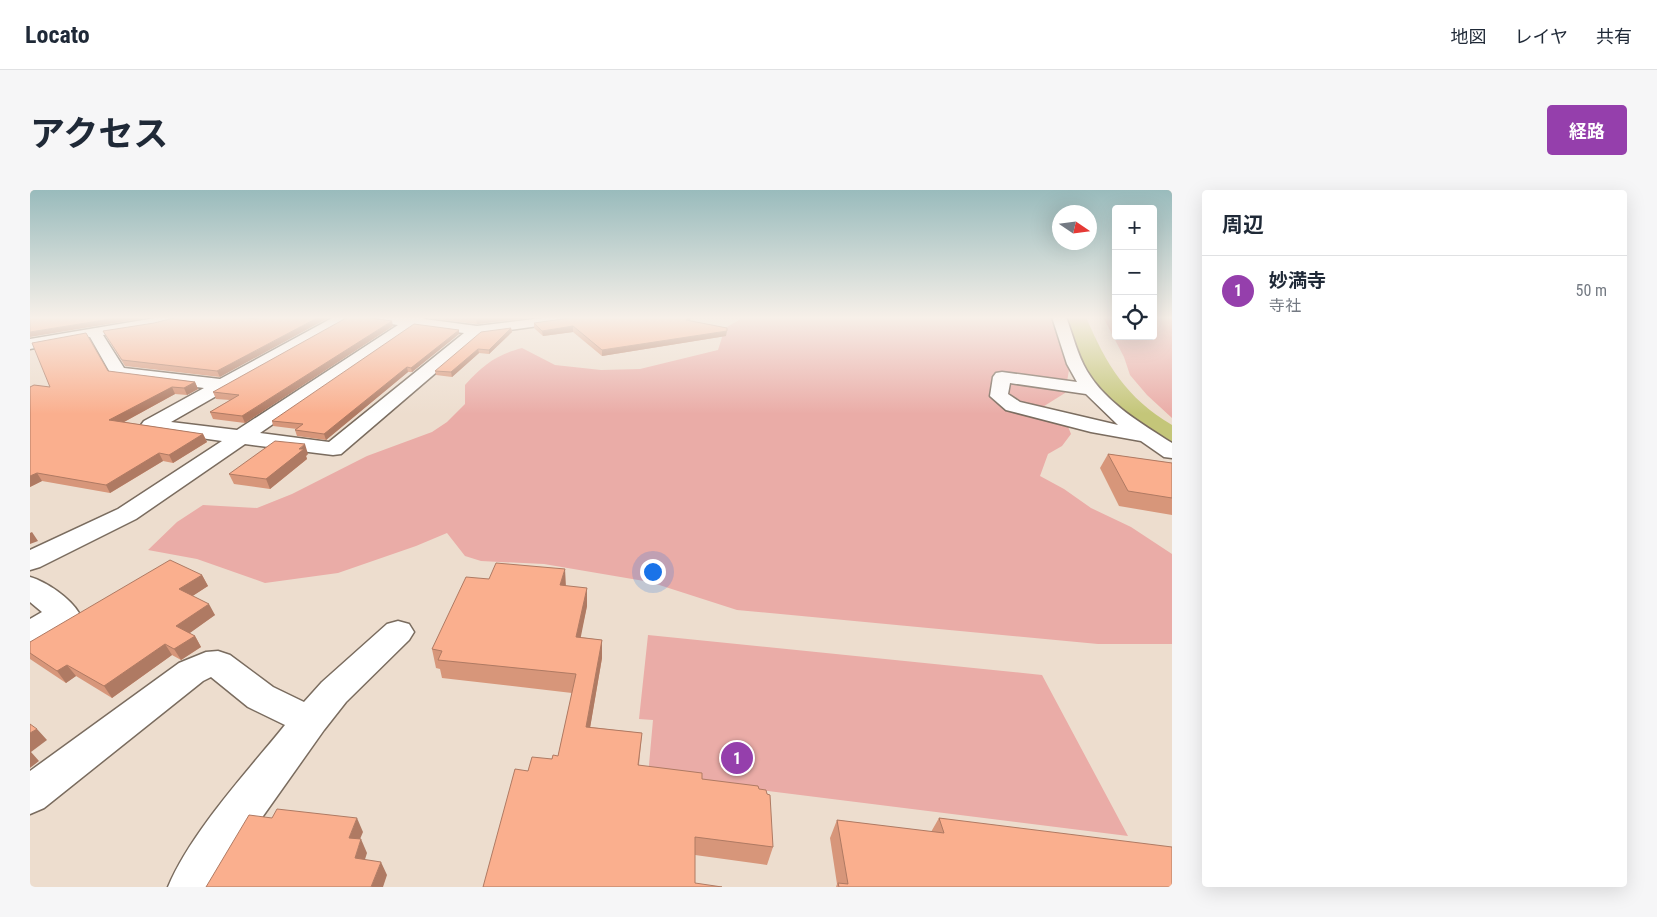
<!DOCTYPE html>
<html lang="ja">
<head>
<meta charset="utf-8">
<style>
	body { margin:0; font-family:"Roboto Condensed","Noto Sans JP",sans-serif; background:#f6f6f7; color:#1f2937 }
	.controls { position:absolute; right:15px; top:15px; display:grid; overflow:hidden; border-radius:5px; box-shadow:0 5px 20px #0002 }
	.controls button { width:45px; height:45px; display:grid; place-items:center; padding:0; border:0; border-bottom:1px solid #e0e1e3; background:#fff; color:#1f2937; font:25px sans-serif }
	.compass { position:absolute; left:1022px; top:15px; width:45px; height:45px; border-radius:50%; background:#fff; box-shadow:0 5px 20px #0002; rotate:103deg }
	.you { position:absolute; left:622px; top:381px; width:18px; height:18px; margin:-12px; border:4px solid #fff; border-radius:50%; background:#1a73e8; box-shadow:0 0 0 8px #1a73e833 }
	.badge { display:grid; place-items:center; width:32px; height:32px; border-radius:50%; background:#953fac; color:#fff; font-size:16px; font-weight:700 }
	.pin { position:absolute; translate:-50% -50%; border:2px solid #fff; box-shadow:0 1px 5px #0006 }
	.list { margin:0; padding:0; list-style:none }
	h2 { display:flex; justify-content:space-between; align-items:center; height:65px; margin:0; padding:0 20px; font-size:21px }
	h2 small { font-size:16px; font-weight:400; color:#747a83 }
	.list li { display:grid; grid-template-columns:32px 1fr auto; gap:15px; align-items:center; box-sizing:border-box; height:70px; padding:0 20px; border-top:1px solid #e0e1e3 }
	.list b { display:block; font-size:19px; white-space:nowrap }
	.list p { margin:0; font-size:16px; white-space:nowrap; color:#747a83 }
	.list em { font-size:16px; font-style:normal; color:#747a83 }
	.icon { flex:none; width:28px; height:28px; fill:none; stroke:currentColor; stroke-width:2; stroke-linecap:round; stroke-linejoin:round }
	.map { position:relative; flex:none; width:1142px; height:697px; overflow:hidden; border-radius:5px }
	header { display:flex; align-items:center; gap:30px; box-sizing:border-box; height:70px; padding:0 25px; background:#fff; border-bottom:1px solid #e0e1e3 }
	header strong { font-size:24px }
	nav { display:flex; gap:28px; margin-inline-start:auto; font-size:18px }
	.intro { display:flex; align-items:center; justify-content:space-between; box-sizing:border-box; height:120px; padding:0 30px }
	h1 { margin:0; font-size:35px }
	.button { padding:12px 22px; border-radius:5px; background:#953fac; color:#fff; font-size:18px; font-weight:700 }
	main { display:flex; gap:30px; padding:0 30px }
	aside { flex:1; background:#fff; border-radius:5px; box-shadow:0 5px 20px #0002 }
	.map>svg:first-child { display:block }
	.green { fill:#eaaca7 }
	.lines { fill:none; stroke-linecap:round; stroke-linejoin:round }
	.river { fill:#c4c679; fill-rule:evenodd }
	.street-casing { stroke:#7a6c5f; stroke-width:3 }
	.street { fill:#fff; fill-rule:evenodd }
	.wall { fill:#d7967a }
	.shaded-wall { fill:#af7a63 }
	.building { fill:#faaf8e; stroke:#af7a63 }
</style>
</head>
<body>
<header>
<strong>Locato</strong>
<nav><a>地図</a><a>レイヤ</a><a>共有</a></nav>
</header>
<div class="intro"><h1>アクセス</h1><a class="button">経路</a></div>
<main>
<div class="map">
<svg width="1142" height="697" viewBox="0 0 1142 697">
	<rect width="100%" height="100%" fill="#edddce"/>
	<path class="green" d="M738 127H1025L1036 145 1039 180 1035 203 1011 218 1035 229 1041 244 1032 256 1018 264 1010 286 1034 299 1061 318 1101 337 1142 364V454H1068L707 420 620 392 514 374 451 371 435 366 417 343 386 356 308 383 235 393 167 369 118 360 147 332 173 315 227 318 262 304 337 266 402 242 417 232 435 214V195C453 175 466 165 492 158L525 175 571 180 610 179 688 160 695 138 711 129Z
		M1073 127H1086V146H1123V127H1142V228L1117 205 1100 185 1094 167Z
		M618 445 1012 485 1098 646 618 586 623 530 609 529Z"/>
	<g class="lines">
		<path class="river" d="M1030 127H1056C1076 174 1096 208 1142 235V262C1082 248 1048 181 1030 127Z"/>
		<defs>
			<path id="street" d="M131 127H153L151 130 126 137 73 145 94 178 190 189 304 127H321L319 130 141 232 207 240 368 135 334 130 332 127H396L394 129 447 136 520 127H551L549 130 544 131 451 144 311 264 303 265 215 254 106 329 10 377 0 380V360L88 319 192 251 121 241 114 239 111 235 114 231 174 198 82 186 60 147 0 159V149ZM384 137 434 143 299 252 230 243Z
				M1022 127H1036C1043 145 1047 164 1057 181 1076 213 1112 234 1142 253V268L1134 267 1111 251 1061 242 976 220 960 206 963 187 966 183 972 182 1047 192 1037 174ZM980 193 1056 204 1088 235 990 212 978 204Z
				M0 387C17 392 40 408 49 423 40 438 17 449 0 454V429L12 422 0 412Z
				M368 431 379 434 384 442 379 450 316 512 294 540 209 660 187 697H138C161 642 217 582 255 535L218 517 181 487 173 491 14 618 0 624V581L149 473 176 462 188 461 200 465 243 497 274 512 292 492 357 434Z"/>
		</defs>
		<use href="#street" class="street-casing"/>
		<use href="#street" class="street"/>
	</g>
	<path class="wall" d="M207 127 190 187 95 176 76 146 73 141Z
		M397 127H506L447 134 398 128Z
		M662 127 659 131 696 146 572 166 543 142 513 146 504 138V133Z
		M363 136 215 233 183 229 180 222 200 210 186 209 183 202Z
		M481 138 482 142 459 164 449 163 422 187 406 185 405 181Z
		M429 140V144L382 182H378L296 250 267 246 265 240 267 239 243 236 242 231Z
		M78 181 165 192 168 199 157 205 145 204 94 232 173 244 177 252 143 273 133 271 80 303 12 291 0 297 20 197Z
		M278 264 276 266 277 269 240 299 204 294 199 284Z
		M1078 264 1142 273V325L1089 316 1070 278Z
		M172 385 178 396 162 406 185 425 159 443 165 446 171 457 151 470 142 465 82 508 46 486 36 493 0 469V452Z
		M459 389 557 398V416L550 447 572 450V468L560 537 612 543 609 575 672 589 743 657 737 675 665 665 453 697 498 581 528 566 542 503 412 488 410 479 406 478 402 459Z
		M909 628 1142 697H806L807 694 800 648 807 630 901 642Z"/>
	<path class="shaded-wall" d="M93 127H121L0 147V142Z
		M289 127H300L190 187 187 181Z
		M462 127H506L447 134 446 129Z
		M659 127H662L656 136V130Z
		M362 131 363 136 215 233 212 226Z
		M543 136V142L513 146 512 141Z
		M481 138 482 142 459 164V160Z
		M429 140V144L382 182 381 178Z
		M697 141 696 146 572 166V160Z
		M448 159 449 163 422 187 421 182Z
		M377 177 378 182 296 250 294 244Z
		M165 192 168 199 157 205 154 198Z
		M142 197 145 204 83 238 79 230Z
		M173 244 177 252 143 273 139 265Z
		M275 254 278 264 276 266 277 269 240 299 236 289Z
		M129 263 133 271 80 303 76 295Z
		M7 283 12 291 0 297V286Z
		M2 342 8 351 0 354V343Z
		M535 379 536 397 530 395Z
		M172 385 178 396 155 411 149 399Z
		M557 398V416L547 466 546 447Z
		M179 414 185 425 153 448 146 436Z
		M165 446 171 457 151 470 144 459Z
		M572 450V468L557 556 556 537Z
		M135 454 142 465 82 508 74 496Z
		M37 475 46 486 36 493 27 481Z
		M7 539 17 550 1 562 9 571 0 578V543Z
		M327 628 333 642 325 661 319 648Z
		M331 649 337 663 331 682 325 668Z
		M351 672 357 685 353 697H341Z"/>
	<path class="building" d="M0 127H93L0 142Z
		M148 127H207L227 129 230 127H289L187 181 92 170 73 141 124 133Z
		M318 127H335L362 131 212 226 180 222 209 205 183 202Z
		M432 127H462L446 129Z
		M547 127H659L656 130 697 138V141L572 160 543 136 512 141 504 133Z
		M384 134 429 140 381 178 377 177 294 244 265 240 273 234 242 231Z
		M481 138 459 160 448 159 421 182 405 181 451 142Z
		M56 143 78 181 165 192 154 198 142 197 79 230 173 244 139 265 129 263 76 295 7 283 0 286V197L4 195 20 197 2 153Z
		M245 251 275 254 269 259H274L236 289 199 284Z
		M1078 264 1142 273V308L1098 301Z
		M140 370 172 385 149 399 179 414 146 436 165 446 144 459 135 454 74 496 37 475 27 481 0 463V452Z
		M466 373 535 379 530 395 557 398 546 447 572 450 556 537 612 543 608 575 672 583V589L728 596 729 599 736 600 737 604 740 605 743 657 665 647V693L692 697H453L485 579 498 581 502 567 522 569 523 565 528 566 546 484 408 470 412 461 402 459 436 387 459 389Z
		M0 534 7 539 0 543Z
		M247 619 327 628 319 648 331 649 325 668 351 672 341 697H176L219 625 242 628Z
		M909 628 1142 657V697H809L808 693 818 694 807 630 914 643Z"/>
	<linearGradient id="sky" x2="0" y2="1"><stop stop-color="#99bbbc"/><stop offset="0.57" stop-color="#f7f0e9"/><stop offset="1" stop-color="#f7f0e9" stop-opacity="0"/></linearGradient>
	<rect width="1142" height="224" fill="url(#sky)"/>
</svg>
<div class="controls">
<button>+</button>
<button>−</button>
<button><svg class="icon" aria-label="locate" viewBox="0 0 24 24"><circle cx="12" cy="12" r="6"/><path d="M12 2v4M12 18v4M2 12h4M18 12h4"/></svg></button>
</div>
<svg class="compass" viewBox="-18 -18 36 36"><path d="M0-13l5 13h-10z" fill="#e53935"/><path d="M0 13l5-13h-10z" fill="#747a83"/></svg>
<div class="you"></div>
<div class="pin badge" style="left:707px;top:568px">1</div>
</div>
<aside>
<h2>周辺<small></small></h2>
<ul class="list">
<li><span class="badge">1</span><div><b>妙満寺</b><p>寺社</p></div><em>50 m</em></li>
</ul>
</aside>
</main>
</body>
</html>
